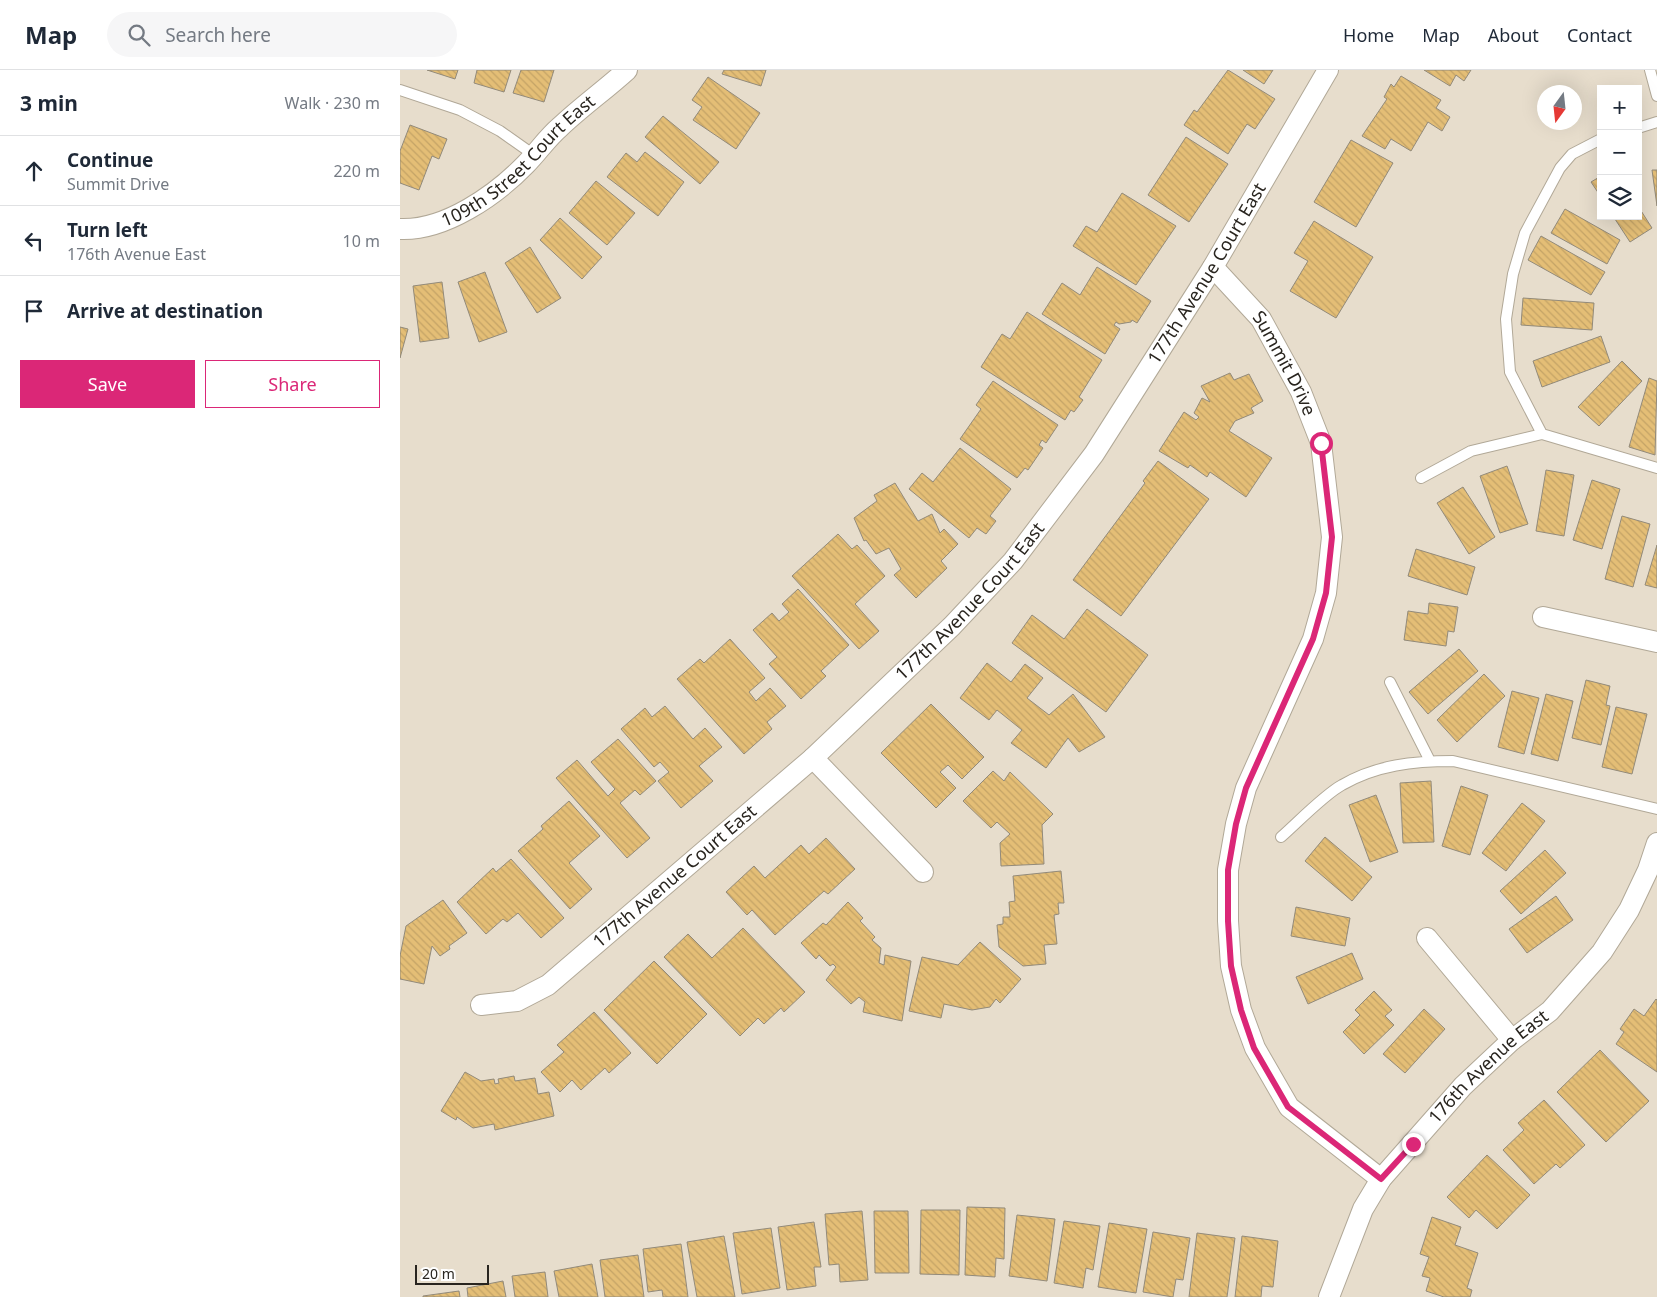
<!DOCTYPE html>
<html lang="en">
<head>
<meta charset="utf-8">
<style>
	body { margin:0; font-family:"Noto Sans",sans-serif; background:#f6f6f7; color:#1f2937 }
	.controls { position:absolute; right:15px; top:15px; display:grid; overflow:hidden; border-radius:0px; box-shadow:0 5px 20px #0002 }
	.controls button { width:45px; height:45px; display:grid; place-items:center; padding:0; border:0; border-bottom:1px solid #e0e1e3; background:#fff; color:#1f2937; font:25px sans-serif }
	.compass { position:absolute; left:1137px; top:15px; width:45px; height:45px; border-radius:50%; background:#fff; box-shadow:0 5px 20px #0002; rotate:195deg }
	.scale { position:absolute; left:15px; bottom:12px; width:74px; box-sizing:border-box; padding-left:5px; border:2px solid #29251f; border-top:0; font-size:14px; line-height:18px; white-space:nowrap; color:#29251f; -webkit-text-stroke:4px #fff; paint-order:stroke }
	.stop { position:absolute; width:15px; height:15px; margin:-11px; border:4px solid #db2777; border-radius:50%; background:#fff }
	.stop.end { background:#db2777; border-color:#fff; box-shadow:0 1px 5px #0008 }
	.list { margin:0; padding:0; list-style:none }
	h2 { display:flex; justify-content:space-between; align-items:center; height:65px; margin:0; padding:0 20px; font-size:21px }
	h2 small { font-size:16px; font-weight:400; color:#747a83 }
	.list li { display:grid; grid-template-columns:32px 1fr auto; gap:15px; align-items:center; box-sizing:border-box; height:70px; padding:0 20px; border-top:1px solid #e0e1e3 }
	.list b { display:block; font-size:19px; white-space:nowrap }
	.list p { margin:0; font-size:16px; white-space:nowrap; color:#747a83 }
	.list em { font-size:16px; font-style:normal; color:#747a83 }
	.actions { display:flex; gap:10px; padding:15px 20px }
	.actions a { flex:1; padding:11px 0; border:1px solid #db2777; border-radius:0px; text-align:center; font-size:18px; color:#db2777 }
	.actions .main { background:#db2777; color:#fff }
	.icon { flex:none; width:28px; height:28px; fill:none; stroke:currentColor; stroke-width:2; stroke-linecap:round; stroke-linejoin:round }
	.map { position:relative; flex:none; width:1257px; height:1227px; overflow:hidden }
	header { display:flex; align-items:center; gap:30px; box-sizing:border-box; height:70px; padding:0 25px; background:#fff; border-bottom:1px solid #e0e1e3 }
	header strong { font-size:24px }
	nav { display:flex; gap:28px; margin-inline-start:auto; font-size:18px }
	.search { width:350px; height:45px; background:#f6f6f7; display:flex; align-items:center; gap:12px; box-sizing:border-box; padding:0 18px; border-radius:28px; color:#747a83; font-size:19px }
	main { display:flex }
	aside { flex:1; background:#fff }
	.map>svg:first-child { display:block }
	.building { fill:url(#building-back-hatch); stroke:#928a7a }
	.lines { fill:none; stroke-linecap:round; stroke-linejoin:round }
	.lane-casing { stroke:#b1a897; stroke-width:12 }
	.street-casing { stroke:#b1a897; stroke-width:22 }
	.lane { stroke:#fff; stroke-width:10 }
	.street { stroke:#fff; stroke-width:20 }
	.route { stroke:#db2777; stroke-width:6 }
	.labels { text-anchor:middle; stroke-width:5; stroke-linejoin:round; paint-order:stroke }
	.street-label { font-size:18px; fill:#29251f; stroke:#fff }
</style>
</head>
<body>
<header>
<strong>Map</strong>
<div class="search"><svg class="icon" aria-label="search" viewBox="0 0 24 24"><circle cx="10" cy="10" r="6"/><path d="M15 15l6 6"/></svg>Search here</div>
<nav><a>Home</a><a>Map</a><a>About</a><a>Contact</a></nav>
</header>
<main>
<aside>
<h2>3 min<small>Walk · 230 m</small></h2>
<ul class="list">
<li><svg class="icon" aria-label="ahead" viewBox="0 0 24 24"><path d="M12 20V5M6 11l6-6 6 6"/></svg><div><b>Continue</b><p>Summit Drive</p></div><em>220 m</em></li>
<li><svg class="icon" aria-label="left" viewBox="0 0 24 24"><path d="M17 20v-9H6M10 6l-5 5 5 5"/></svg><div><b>Turn left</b><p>176th Avenue East</p></div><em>10 m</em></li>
<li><svg class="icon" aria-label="arrive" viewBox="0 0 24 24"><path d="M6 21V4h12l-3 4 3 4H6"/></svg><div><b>Arrive at destination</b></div></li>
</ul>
<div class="actions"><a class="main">Save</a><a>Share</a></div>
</aside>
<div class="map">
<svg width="1257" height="1227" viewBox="0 0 1257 1227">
	<defs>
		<pattern id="building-back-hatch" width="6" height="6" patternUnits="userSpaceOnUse" patternTransform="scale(1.25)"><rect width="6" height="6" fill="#e4be76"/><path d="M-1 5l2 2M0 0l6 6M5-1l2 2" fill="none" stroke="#c4a366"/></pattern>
	</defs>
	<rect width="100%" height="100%" fill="#e7ddcc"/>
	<path class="building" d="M27 0H58L55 9Z
		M77 0H111L104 22 74 13Z
		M121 0H154L144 32 113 23Z
		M324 0H366L361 16 322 4Z
		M828 0 875 29 855 59 847 54 828 84 784 55 794 40 797 42Z
		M843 0H873L864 14Z
		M1024 0H1071L1064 11 1056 5 1050 16Z
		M1001 6 1041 30 1036 38 1050 47 1042 61 1028 52 1011 81 991 69 985 79 962 66 987 29 984 27 991 14 994 17Z
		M308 7 360 43 336 79 293 50 302 37 292 30Z
		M263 46 319 92 300 114 245 67Z
		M10 55 47 69 39 89 32 86 19 120 0 113V81Z
		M786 67 828 94 789 152 748 125Z
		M951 70 993 93 956 157 914 132Z
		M245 82 284 112 258 146 207 107 226 83 237 92Z
		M1252 100H1257V136Z
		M1201 106V127L1191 112Z
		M196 111 235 143 207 175 169 143Z
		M722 123 776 156 736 215 673 176 686 156 697 162Z
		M1238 136 1252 158 1230 172 1213 146H1238Z
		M1165 139 1220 170 1207 194 1151 163Z
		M160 148 202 187 182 209 140 170Z
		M914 151 973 187 936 248 890 221 908 191 894 183Z
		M1141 166 1205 202 1191 225 1128 190Z
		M130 177 161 228 137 243 105 193Z
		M697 197 751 231 737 253 732 250 731 252 719 254 716 252 714 255 720 259 705 284 642 244 662 213 680 225Z
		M85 202 107 262 79 272 58 212Z
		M42 212 49 268 20 272 13 216Z
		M1123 228 1194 233 1192 260 1121 255Z
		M627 242 702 290 679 327 683 330 674 342 671 340 665 350 581 297 602 264 610 269Z
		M0 257 8 259 0 288Z
		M1201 266 1210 292 1142 317 1133 291Z
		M1222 291 1242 311 1199 356 1178 337Z
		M830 303 834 310 849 304 863 331 851 338 854 343 835 351 829 361 872 388 846 427 810 402 807 407 790 395 788 398 759 381 784 342 796 350 799 347 794 343 802 328 810 332 801 316Z
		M1249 308 1257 311 1255 385 1229 377Z
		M593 311 658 355 646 373 642 370 639 375 643 378 628 400 625 398 617 408 560 369 581 339 576 335Z
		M560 378 611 419 590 446 596 451 586 464 577 458 569 468 509 419 522 403 533 412Z
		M758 391 809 429 721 546 673 510 745 413 743 411Z
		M1107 396 1128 454 1100 463 1080 406Z
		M1146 400 1174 405 1164 466 1136 461Z
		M1192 410 1220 419 1202 479 1173 470Z
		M495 413 518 451 532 444 540 463 544 459 558 474 541 491 547 498 516 528 494 505 501 499 489 478 476 484 466 470 464 471 454 448 477 431 474 425Z
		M1063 417 1095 467 1069 484 1037 433Z
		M1222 446 1250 454 1233 517 1205 509Z
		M438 464 452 479 457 475 485 506 455 534 479 561 459 579 392 506Z
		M1257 475V518L1245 515Z
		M1016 479 1075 497 1067 525 1008 506Z
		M398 519 449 575 421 601 426 606 401 629 369 594 377 587 353 560 372 543 379 551 389 542 382 534Z
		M1029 533 1058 537 1054 562 1048 561 1046 576 1004 570 1008 541 1028 544Z
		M687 539 748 585 706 642 612 573 632 545 664 569Z
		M330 569 365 608 349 622 356 631 370 618 386 636 367 652 372 659 344 684 277 609 300 589 304 593Z
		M1059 579 1078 601 1028 644 1009 622Z
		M587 593 611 612 625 594 643 608 627 628 649 645 673 624 705 667 679 682 668 668 646 698 611 673 622 660 597 640 589 650 560 628Z
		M1084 604 1105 626 1057 672 1037 650Z
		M1186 610 1210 616 1206 635 1210 636 1201 675 1172 668Z
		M1112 621 1139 628 1124 684 1098 677Z
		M1146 624 1173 631 1158 691 1131 684Z
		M531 634 584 687 562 709 548 695 540 702 556 718 536 738 481 683Z
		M265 636 293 669 305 658 322 677 299 696 313 711 281 738 258 711 269 702 260 692 254 697 221 659 245 638 252 647Z
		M1216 637 1247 644 1232 704 1202 697Z
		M218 669 256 711 240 725 235 720 220 733 250 768 227 788 156 708 177 690 208 726 215 719 191 692Z
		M593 701 604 711 610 702 653 744 642 755 644 794 601 796 600 773 610 764 597 752 591 758 563 731Z
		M1031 711 1034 772 1003 773 1000 713Z
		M1061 716 1088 725 1070 785 1042 776Z
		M976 725 998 782 970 792 949 735Z
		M169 731 200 766 169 793 192 819 170 839 118 781 143 759 141 756Z
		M1122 733 1145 751 1106 801 1082 783Z
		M925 767 972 807 952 831 905 791Z
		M426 768 455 799 428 824 424 821 375 865 352 840 347 845 326 822 354 796 365 808 401 775 409 784Z
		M1145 780 1166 803 1121 844 1100 821Z
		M111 789 164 848 141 868 118 843 107 852 103 849 86 864 57 832 93 798 96 802Z
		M661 801 664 833H658L659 844 654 845 657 874 644 875 646 894 623 896 599 877 597 855 603 854V847H610L609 832 615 831 613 806Z
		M1156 826 1173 850 1127 883 1109 859Z
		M43 830 67 863 49 876 50 879 40 886 32 876 24 914 0 909V886L6 856Z
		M448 832 463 848 460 851 475 867 472 870 481 878 479 893 484 895 485 885 511 891 502 951 463 942 465 932 459 927 451 934 426 910 436 897 433 894 430 896 419 885 416 889 401 873 423 853 426 855Z
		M896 837 950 848 945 876 891 866Z
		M343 858 405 922 384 942 381 938 364 954 358 948 340 966 264 887 288 864 312 888Z
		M580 872 621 909 600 933 596 929 590 937 572 940 544 934 541 948 509 941 522 887 558 895Z
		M952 883 963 909 908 934 896 907Z
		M254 891 307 944 257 994 204 940Z
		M974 921 992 940 985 946 994 955 964 984 943 962 960 945 955 940Z
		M1256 929 1257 930V1002L1216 974 1224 962 1220 959 1234 939 1244 946Z
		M1024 939 1045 959 1005 1003 983 984Z
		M194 942 231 983 209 1003 205 998 181 1020 172 1010 160 1022 141 1002 164 982 157 975Z
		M1200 980 1249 1031 1206 1072 1157 1022Z
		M65 1002 81 1011 94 1009 95 1014 99 1013 98 1009 114 1006 115 1011 135 1008 138 1024 149 1022 154 1046 95 1060 94 1054 73 1058 57 1047 56 1050 41 1041Z
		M1144 1030 1185 1075 1160 1098 1156 1094 1134 1114 1103 1080 1124 1060 1118 1053Z
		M1087 1085 1130 1125 1097 1159 1076 1140 1069 1148 1047 1127Z
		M567 1137 605 1138 604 1189 596 1188 595 1207 565 1205Z
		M521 1140H560L559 1205 520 1204Z
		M462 1141 468 1210 440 1212 439 1194 429 1195 425 1144Z
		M474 1141H508L509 1203H475Z
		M617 1145 655 1149 647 1211 609 1206Z
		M1032 1147 1061 1157 1055 1175 1078 1183 1067 1218 1072 1220 1070 1227H1044L1026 1221 1030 1208 1022 1206 1029 1187 1020 1184Z
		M664 1151 700 1156 693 1200 686 1198 683 1218 654 1213Z
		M414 1152 421 1197H414L416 1216 387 1220 378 1157Z
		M709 1153 747 1159 736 1223 698 1217Z
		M371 1158 380 1218 342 1224 333 1163Z
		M753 1162 790 1168 783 1210 776 1209 773 1227 743 1222Z
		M797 1163 835 1168 827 1227H789Z
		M324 1166 335 1227H297L287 1172Z
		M842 1166 878 1171 873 1217 862 1216 861 1227H835Z
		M281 1174 288 1227H263L262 1220 248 1222 243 1179Z
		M238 1185 244 1227H205L200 1190Z
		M192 1194 198 1227H159L154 1201Z
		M145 1202 148 1227H115L112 1206Z
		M103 1211 106 1227H68L67 1218Z
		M59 1221 60 1227H23V1226Z"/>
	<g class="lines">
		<defs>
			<path id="lane" d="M1250 0 1257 26
				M0 20 60 40 100 61 134 85
				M1238 58 1257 52
				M1201 69 1172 84 1160 98 1125 163 1113 204 1106 249 1110 302 1142 364 1257 398
				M1021 408 1071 381 1142 364
				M990 612 1030 691
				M881 767C897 753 925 724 942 715 976 695 1014 691 1053 691L1257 739"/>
			<g id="street">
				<path id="s1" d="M0 159C45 161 96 125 126 94 138 82 147 68 160 57 181 37 205 20 227 0"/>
				<path id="s2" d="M813 197 861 249 901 322 921 373 932 467 926 523 913 569 846 718 836 754 828 800V851L831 896 841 940 855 978 889 1037 981 1109"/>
				<path d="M1143 547 1257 572"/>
				<path d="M413 688 523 802"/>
				<path d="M1027 868 1112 970"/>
				<path id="s3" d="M81 935 117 931 148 915 413 688 552 556 613 491 694 384 813 197 928 0"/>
				<path id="s4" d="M929 1227 963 1139 981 1109 1063 1016 1112 970 1150 941 1202 882 1229 840 1248 800 1257 773"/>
			</g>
		</defs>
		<use href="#lane" class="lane-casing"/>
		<use href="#street" class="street-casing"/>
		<use href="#lane" class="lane"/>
		<use href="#street" class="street"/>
	</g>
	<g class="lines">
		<path class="route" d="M921 373 932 467 926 523 913 569 846 718 836 754 828 800V851L831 896 841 940 854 978 888 1037 981 1109 1013 1074"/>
	</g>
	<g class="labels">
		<g class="street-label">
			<text dy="6" stroke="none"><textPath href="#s1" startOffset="141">109th Street Court East</textPath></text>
			<text dy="6" stroke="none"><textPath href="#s3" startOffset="1048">177th Avenue Court East</textPath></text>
			<text dy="6" stroke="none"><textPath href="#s2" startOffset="121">Summit Drive</textPath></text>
			<text dy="6" stroke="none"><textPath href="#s3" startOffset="642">177th Avenue Court East</textPath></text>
			<text dy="6" stroke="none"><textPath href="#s3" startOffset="238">177th Avenue Court East</textPath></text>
			<text dy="6" stroke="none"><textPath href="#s4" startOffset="285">176th Avenue East</textPath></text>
		</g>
	</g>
</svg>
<div class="controls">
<button>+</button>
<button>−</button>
<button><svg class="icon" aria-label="layers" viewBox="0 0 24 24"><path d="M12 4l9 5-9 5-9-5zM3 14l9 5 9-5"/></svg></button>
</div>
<svg class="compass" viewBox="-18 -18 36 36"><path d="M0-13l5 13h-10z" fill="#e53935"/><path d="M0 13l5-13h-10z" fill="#747a83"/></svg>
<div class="scale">20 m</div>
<div class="stop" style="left:921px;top:373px"></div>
<div class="stop end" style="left:1013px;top:1074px"></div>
</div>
</main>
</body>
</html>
